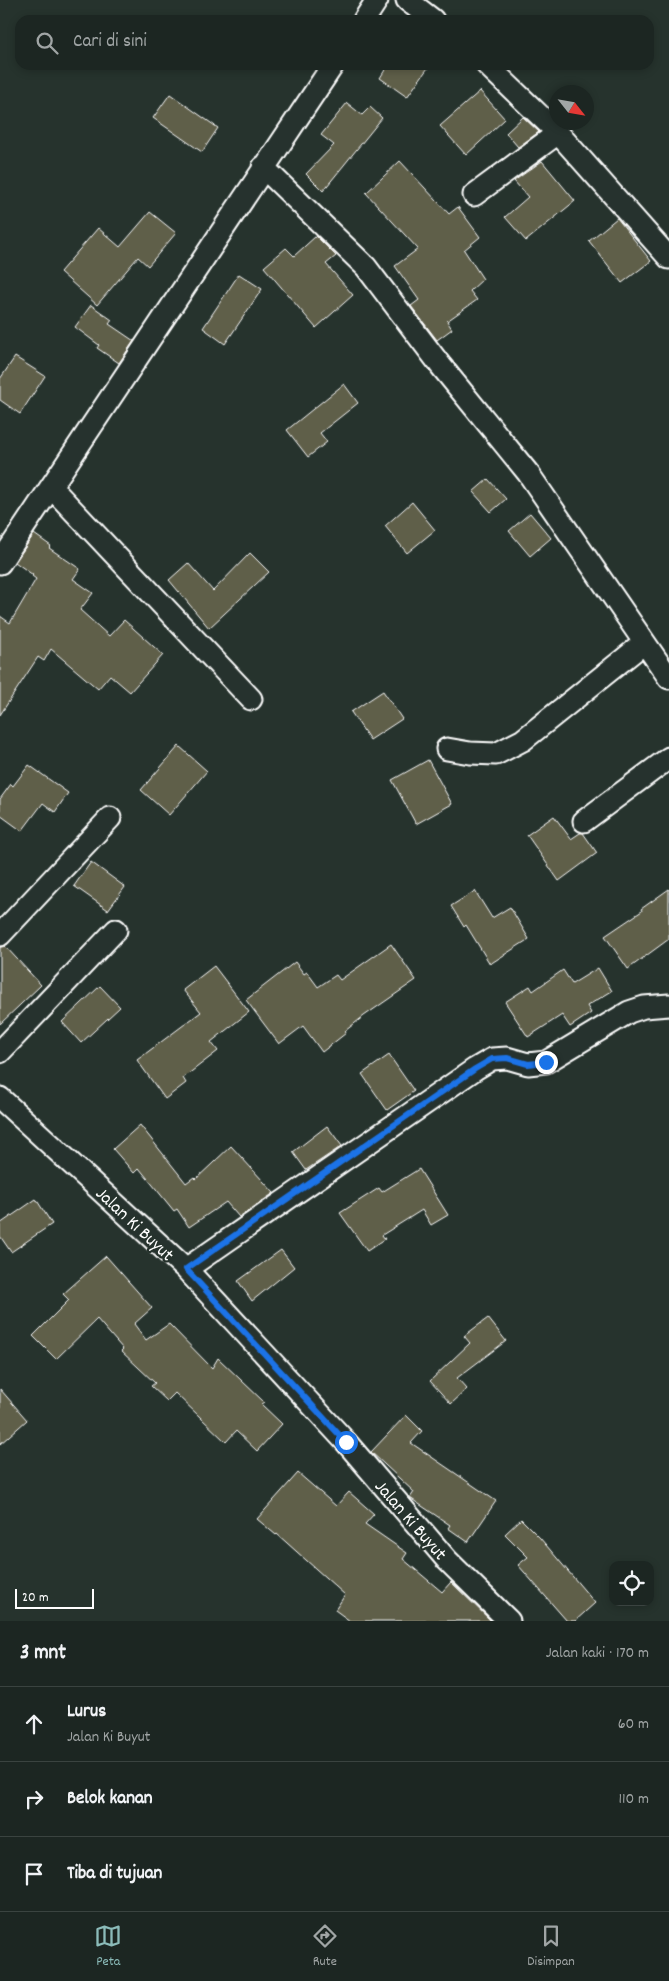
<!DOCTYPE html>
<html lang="id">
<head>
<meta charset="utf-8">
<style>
	body { margin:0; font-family:Dekko,sans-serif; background:#29322f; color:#f1f3f6 }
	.controls { position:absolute; right:15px; bottom:15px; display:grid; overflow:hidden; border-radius:10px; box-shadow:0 2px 8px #0003 }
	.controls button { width:45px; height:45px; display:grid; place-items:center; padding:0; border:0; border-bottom:1px solid #3a4340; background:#1c2622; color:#f1f3f6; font:25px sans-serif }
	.compass { position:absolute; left:549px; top:85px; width:45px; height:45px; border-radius:50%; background:#1c2622; box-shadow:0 2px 8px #0003; rotate:121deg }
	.scale { position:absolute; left:15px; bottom:12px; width:79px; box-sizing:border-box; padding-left:5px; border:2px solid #fff; border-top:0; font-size:14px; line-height:18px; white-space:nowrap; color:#fff; -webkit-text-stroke:4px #26332d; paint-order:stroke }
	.stop { position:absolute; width:15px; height:15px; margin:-11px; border:4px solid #1a73e8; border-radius:50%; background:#fff }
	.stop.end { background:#1a73e8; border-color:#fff; box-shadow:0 1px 5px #0008 }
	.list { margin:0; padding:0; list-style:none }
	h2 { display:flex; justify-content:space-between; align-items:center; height:65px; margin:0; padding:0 20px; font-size:21px }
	h2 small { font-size:16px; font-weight:400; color:#a0a5a5 }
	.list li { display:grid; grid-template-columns:32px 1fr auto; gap:15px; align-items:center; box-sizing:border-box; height:75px; padding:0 20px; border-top:1px solid #3a4340 }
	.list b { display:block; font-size:19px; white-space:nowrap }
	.list p { margin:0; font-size:16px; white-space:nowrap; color:#a0a5a5 }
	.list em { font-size:16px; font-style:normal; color:#a0a5a5 }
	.icon { flex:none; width:28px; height:28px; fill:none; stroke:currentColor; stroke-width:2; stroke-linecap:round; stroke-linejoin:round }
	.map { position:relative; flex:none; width:669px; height:1621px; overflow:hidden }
	.search { position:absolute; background:#1c2622; box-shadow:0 2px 8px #0003; left:15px; right:15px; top:15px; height:55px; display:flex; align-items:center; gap:12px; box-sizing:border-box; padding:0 18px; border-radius:15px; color:#a0a5a5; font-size:19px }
	.sheet { height:290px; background:#1c2622 }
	nav { display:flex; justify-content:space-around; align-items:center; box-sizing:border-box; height:70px; border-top:1px solid #3a4340; background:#1c2622; font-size:14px; color:#a0a5a5 }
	nav a { display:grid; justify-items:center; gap:2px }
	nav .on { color:#8bbbb9 }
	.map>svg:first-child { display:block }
	.building { fill:#5f5e4a; stroke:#fff }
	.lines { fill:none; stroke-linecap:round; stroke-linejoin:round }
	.street-casing { stroke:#fff; stroke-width:25 }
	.street { stroke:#26332d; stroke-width:21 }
	.route { stroke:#1a73e8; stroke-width:6 }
	.labels { text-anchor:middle; stroke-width:4.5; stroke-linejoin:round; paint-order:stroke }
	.street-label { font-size:19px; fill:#fff; stroke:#26332d }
</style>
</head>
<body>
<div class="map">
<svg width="669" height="1621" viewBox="0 0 669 1621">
	<rect width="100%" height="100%" fill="#26332d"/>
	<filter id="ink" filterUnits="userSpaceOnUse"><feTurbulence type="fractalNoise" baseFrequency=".02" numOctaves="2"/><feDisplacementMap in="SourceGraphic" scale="10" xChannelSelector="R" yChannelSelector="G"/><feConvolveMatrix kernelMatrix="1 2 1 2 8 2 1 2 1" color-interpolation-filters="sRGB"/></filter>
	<g filter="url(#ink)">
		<path class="building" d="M388 65H430L407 97 380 78Z
			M480 91 505 119 466 155 440 126Z
			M170 94 218 128 202 152 153 118Z
			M347 103 362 115 370 107 382 118 323 191 306 174 334 145 321 135Z
			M523 117 539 132 518 147 506 133Z
			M400 161 449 214 458 207 480 237 464 250 483 279 470 291 477 300 447 321 452 329 437 340 411 306 419 300 395 266 418 249 366 193Z
			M542 161 575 201 526 241 505 217 528 197 514 181Z
			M150 212 176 233 148 266 138 257 97 305 60 272 98 228 120 247Z
			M617 218 651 261 622 283 589 241Z
			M316 236 336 256 326 264 353 295 316 328 264 267 286 248 294 256Z
			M239 274 262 289 225 344 203 328Z
			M91 305 112 320 109 324 134 341 119 363 97 348 99 345 75 327Z
			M15 357 45 376 20 414 0 400V379Z
			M344 384 358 403 320 433 327 442 308 457 287 430Z
			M488 479 506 499 491 512 473 492Z
			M412 502 435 530 407 553 385 526Z
			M530 513 551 538 530 556 509 531Z
			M34 534 51 546 49 548 80 569 73 579 93 593 80 610 109 636 124 620 163 655 130 692 110 675 98 689 51 649 44 661 38 657 0 715V616L10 623 36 579 32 576 33 575 15 562Z
			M250 553 269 572 209 628 169 580 188 563 213 591Z
			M383 691 402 719 370 740 351 712Z
			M179 746 207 771 169 815 141 790Z
			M428 760 452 804 416 824 392 780Z
			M29 765 68 793 55 812 43 803 22 831 0 815V799L11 784 13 786Z
			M554 816 571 839 580 833H583L597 853 559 881 527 835Z
			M91 862 125 887 108 910 74 886Z
			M669 889V939L628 969 605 936 642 911 641 909Z
			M475 891 492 918 510 907 529 939 490 964 466 925 464 927 451 906Z
			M391 944 416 980 364 1016 345 1031 346 1033 322 1052 303 1026 279 1044 246 1000 295 962 304 974 307 972 318 987 336 975 340 980Z
			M5 946 41 985 0 1024V947Z
			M214 966 249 1012 211 1042 218 1051 183 1078 186 1083 165 1099 137 1060 201 1012 183 990Z
			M598 968 612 991 587 1006 591 1013 570 1027 562 1015 528 1037 505 1002 530 986 533 991 563 970 572 984Z
			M100 986 120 1007 81 1043 62 1022Z
			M389 1055 414 1091 387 1110 362 1074Z
			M140 1125 186 1183 194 1177 196 1179 231 1146 274 1193 239 1217 226 1202 189 1227 177 1209 174 1211 139 1168 134 1173 113 1149Z
			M327 1126 342 1146 306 1170 293 1152Z
			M419 1169 448 1215 431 1225 422 1210 382 1235 385 1239 367 1251 340 1213 379 1188 382 1192Z
			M36 1199 52 1224 11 1252 0 1236V1224Z
			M281 1250 294 1267 252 1301 238 1281Z
			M106 1256 152 1308 134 1324 146 1340 169 1324 212 1368 218 1358 264 1402 261 1404 282 1424 257 1451 236 1431 226 1442 175 1393 167 1401 151 1386 155 1383 121 1351 123 1349 97 1319 56 1359 33 1336 69 1300 63 1294Z
			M488 1318 506 1341 457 1378 467 1389 451 1404 430 1381 470 1343 464 1336Z
			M0 1389 27 1420 0 1444Z
			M406 1415 422 1431 411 1443 496 1501 468 1542 448 1528 450 1525 410 1498 414 1492 371 1452Z
			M298 1473 336 1506 349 1492 374 1514 365 1524 407 1553 403 1559 442 1592 451 1582 491 1621H350L335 1610 345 1595 277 1534 276 1535 257 1519Z
			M521 1519 540 1538 595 1603 575 1621H567L518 1565 528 1557 505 1534Z"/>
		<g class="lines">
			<defs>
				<path id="street" d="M407 0 433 20
					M364 20 377 0
					M487 65 558 133 669 258
					M263 167 366 267 441 366 528 473 669 678
					M474 195 558 133
					M51 487 251 699
					M0 563 333 65
					M447 749 470 753 496 754 523 740 644 643
					M584 821 669 758
					M0 935 110 818
					M0 1052 116 930
					M0 1098 186 1269 346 1442 447 1560 509 1621
					M186 1269 475 1069 492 1059 507 1058 528 1064 546 1062 629 1012 644 1007 669 1005"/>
			</defs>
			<use href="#street" class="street-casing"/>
			<use href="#street" class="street"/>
		</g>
	</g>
	<g class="lines" filter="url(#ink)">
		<path class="route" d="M346 1442 186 1269 475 1069 492 1059 507 1058 528 1064 546 1062"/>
	</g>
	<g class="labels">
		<g class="street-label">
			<text transform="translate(136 1223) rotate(43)" y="7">Jalan Ki Buyut</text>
			<text transform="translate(412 1519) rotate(49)" y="7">Jalan Ki Buyut</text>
		</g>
	</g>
</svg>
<div class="controls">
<button><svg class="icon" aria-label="locate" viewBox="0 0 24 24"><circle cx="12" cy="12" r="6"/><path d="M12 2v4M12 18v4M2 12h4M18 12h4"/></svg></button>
</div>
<svg class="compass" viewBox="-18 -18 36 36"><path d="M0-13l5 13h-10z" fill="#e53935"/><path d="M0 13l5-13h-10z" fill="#a0a5a5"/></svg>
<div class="scale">20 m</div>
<div class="stop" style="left:346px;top:1442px"></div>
<div class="stop end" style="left:546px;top:1062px"></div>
<div class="search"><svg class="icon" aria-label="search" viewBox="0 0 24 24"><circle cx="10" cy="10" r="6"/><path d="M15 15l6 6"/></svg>Cari di sini</div>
</div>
<section class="sheet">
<h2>3 mnt<small>Jalan kaki · 170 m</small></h2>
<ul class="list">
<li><svg class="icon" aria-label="ahead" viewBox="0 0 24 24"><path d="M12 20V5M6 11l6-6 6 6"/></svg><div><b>Lurus</b><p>Jalan Ki Buyut</p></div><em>60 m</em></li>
<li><svg class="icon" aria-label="right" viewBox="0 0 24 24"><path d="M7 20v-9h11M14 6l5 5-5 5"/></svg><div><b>Belok kanan</b></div><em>110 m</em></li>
<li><svg class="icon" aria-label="arrive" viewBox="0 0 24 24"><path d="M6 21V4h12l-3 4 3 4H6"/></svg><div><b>Tiba di tujuan</b></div></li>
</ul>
</section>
<nav>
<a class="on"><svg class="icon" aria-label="map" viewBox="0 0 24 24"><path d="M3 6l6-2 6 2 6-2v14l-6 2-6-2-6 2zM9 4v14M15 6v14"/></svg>Peta</a>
<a><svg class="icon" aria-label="directions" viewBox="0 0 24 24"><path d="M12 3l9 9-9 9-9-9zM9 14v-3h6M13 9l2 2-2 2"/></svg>Rute</a>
<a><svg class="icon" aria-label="saved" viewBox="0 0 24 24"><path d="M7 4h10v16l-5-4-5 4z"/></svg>Disimpan</a>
</nav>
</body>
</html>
